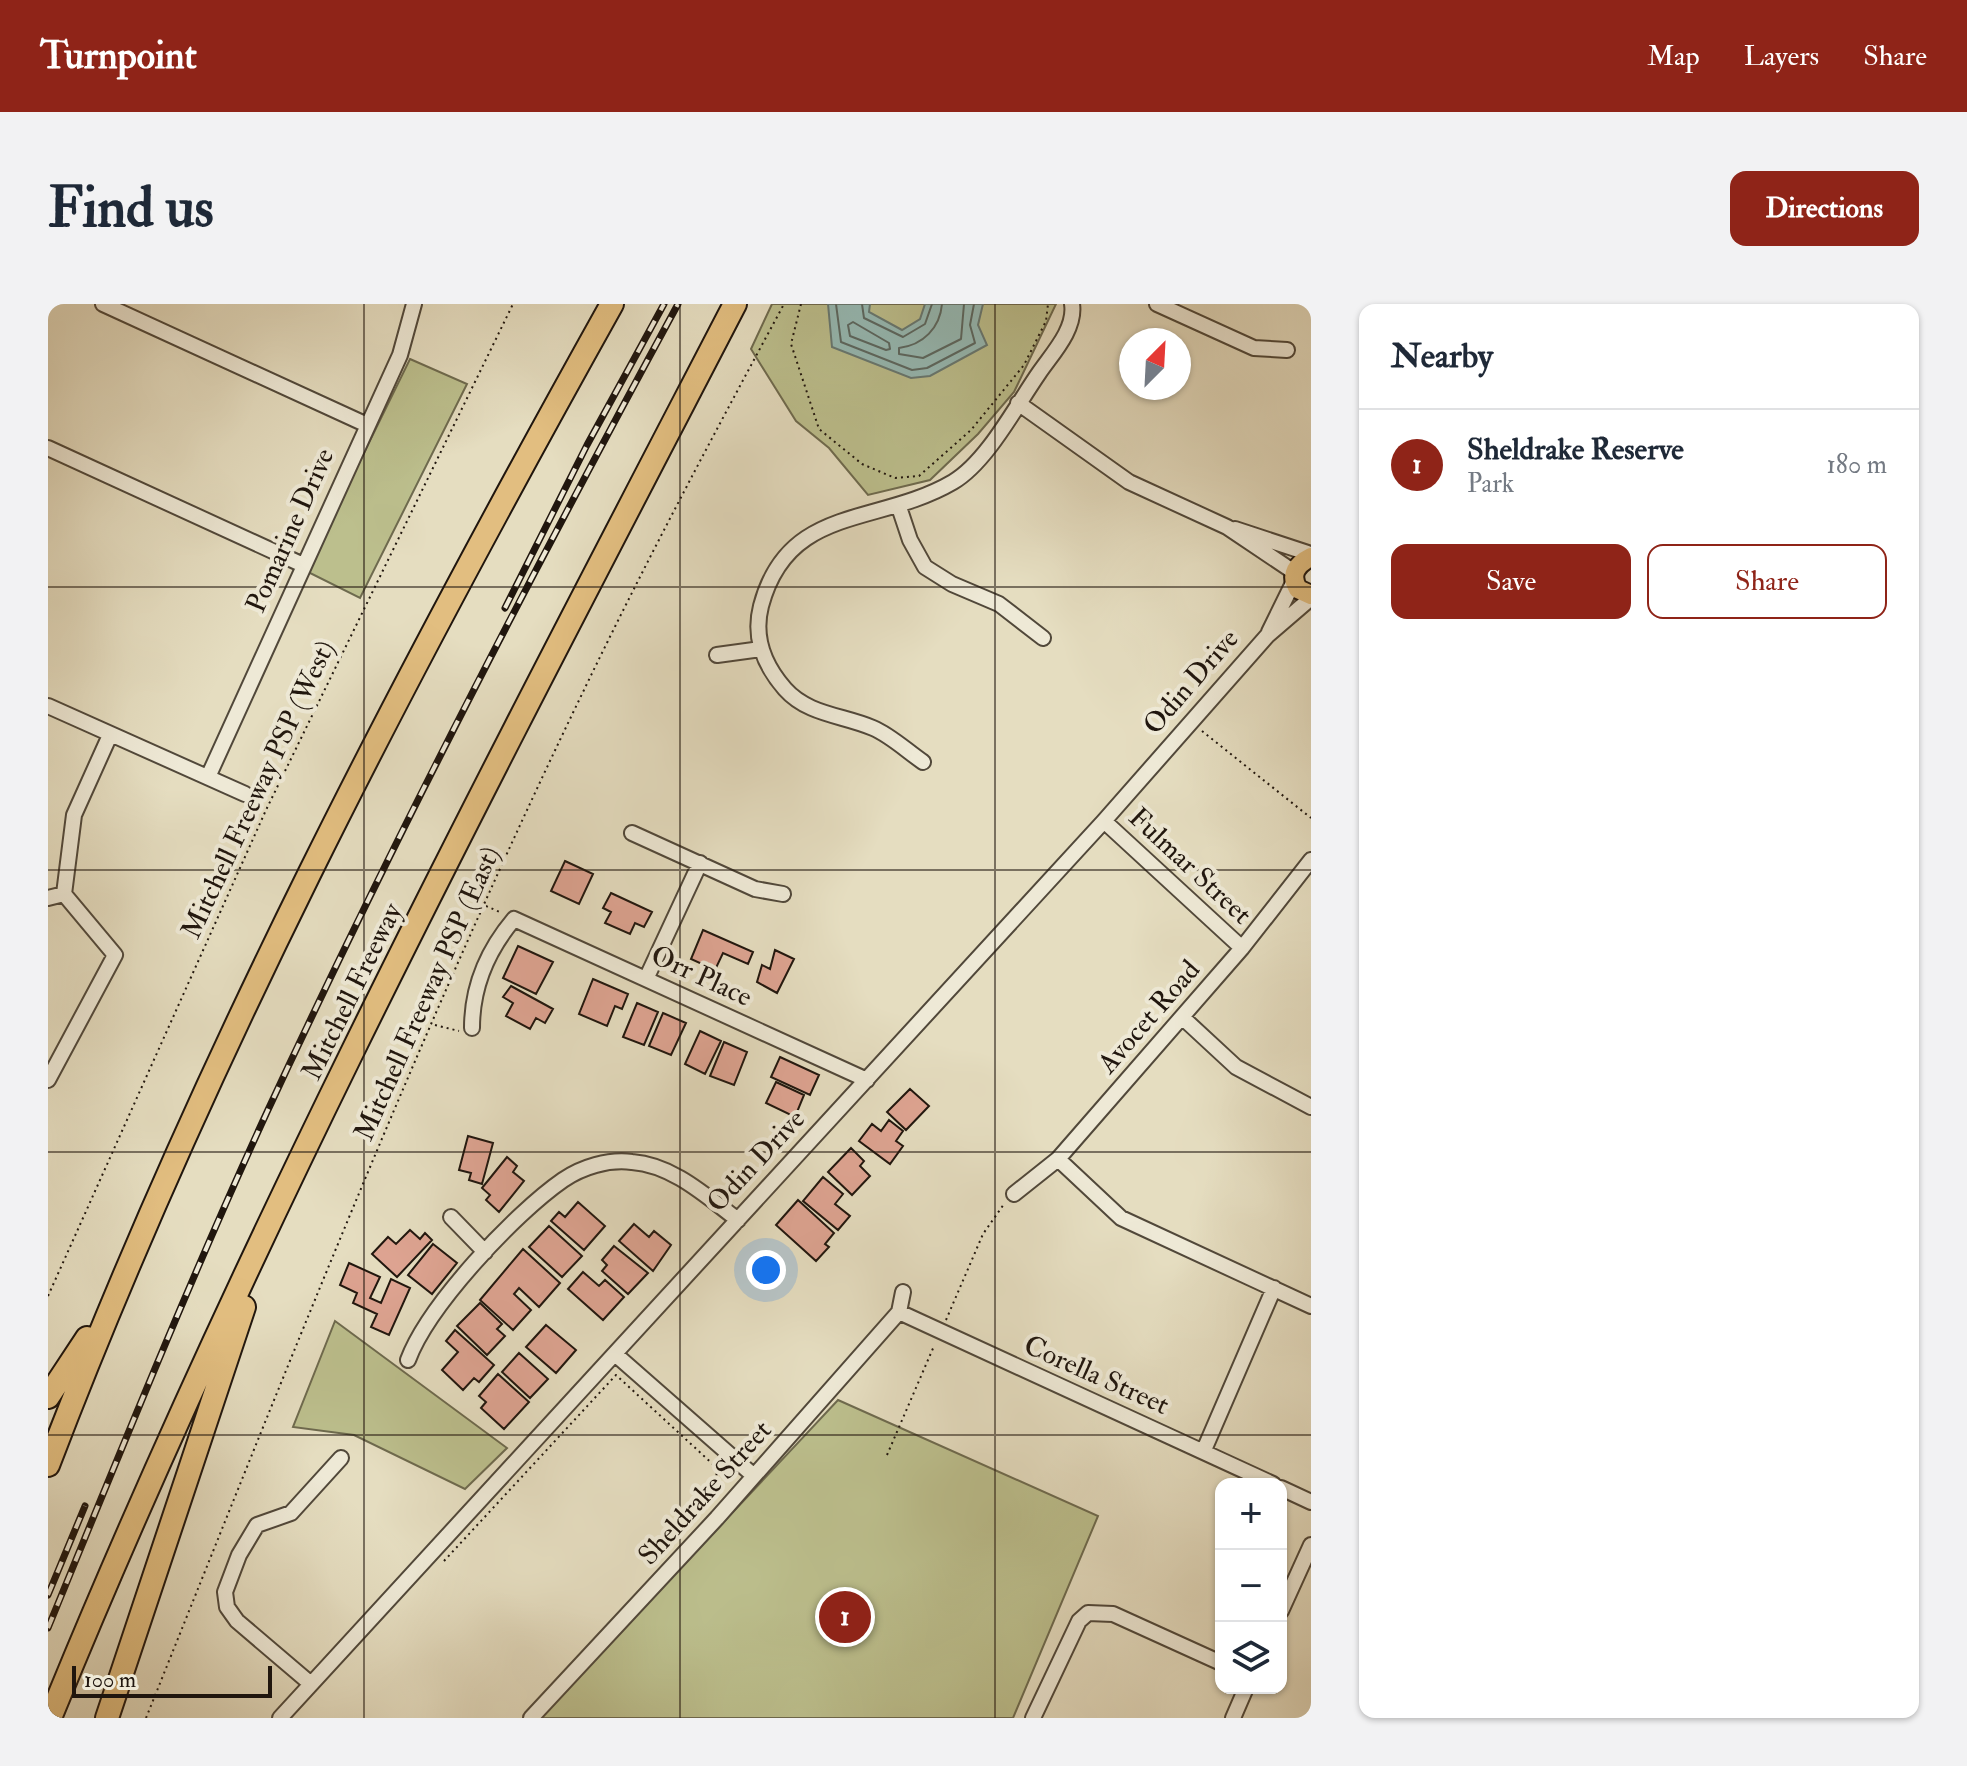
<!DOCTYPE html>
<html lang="en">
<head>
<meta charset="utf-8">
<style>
	body { margin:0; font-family:"IM FELL Double Pica",serif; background:#f2f2f3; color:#1f2937 }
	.controls { position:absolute; right:24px; bottom:24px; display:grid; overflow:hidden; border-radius:16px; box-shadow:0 2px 6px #0004 }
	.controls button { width:72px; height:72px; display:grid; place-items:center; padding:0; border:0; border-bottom:2px solid #e0e1e3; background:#fff; color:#1f2937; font:40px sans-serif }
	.compass { position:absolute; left:1071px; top:24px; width:72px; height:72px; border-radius:50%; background:#fff; box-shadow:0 2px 6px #0004; rotate:24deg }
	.scale { position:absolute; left:24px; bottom:20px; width:200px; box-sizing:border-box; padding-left:8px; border:4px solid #20160e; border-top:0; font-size:22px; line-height:28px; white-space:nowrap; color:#20160e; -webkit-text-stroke:6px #eee9d6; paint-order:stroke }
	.you { position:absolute; left:718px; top:966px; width:28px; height:28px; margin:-20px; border:6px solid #fff; border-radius:50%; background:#1a73e8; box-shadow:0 0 0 12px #1a73e833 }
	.badge { display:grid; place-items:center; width:52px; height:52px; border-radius:50%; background:#8f2418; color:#fff; font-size:26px; font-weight:700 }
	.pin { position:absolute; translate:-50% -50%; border:4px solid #fff; box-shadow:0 2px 8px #0006 }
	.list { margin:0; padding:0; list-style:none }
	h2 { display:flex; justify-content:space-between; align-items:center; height:104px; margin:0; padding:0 32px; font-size:34px }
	h2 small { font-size:26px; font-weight:400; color:#747a83 }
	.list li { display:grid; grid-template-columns:52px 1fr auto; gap:24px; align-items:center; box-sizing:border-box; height:112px; padding:0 32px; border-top:2px solid #e0e1e3 }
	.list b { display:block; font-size:30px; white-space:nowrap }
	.list p { margin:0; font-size:26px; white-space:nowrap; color:#747a83 }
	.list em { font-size:26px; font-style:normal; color:#747a83 }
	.actions { display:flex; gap:16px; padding:24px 32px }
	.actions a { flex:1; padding:18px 0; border:2px solid #8f2418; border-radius:16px; text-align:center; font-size:28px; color:#8f2418 }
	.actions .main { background:#8f2418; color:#fff }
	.icon { flex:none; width:44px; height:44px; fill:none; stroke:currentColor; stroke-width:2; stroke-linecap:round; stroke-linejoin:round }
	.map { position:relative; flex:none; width:1263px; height:1414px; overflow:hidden; border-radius:16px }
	header { display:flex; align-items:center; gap:48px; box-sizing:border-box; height:112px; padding:0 40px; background:#8f2418; color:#fff }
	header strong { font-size:38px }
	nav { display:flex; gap:44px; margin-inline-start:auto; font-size:28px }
	.intro { display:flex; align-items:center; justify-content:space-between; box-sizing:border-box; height:192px; padding:0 48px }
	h1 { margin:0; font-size:56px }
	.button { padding:20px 36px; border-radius:16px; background:#8f2418; color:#fff; font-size:28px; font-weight:700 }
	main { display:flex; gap:48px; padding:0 48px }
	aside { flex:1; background:#fff; border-radius:16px; box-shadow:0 2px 6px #0004 }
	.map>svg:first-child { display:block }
	.green { fill:#bcbf8d; stroke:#6e6a4e; stroke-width:2 }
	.water { fill:#96bbb6; stroke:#677973; stroke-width:2 }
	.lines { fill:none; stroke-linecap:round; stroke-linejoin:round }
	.shore { stroke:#5b6862; stroke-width:2 }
	.building { fill:#dea492; stroke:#20160e; stroke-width:2 }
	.minor-casing { stroke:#51483a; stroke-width:18 }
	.major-casing { stroke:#20160e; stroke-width:22 }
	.highway-casing { stroke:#20160e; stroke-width:26 }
	.path { stroke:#20160e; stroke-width:2; stroke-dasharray:2 4; stroke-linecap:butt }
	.minor { stroke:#eee9d6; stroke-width:14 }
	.major { stroke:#e2be80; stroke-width:18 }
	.highway { stroke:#e2be80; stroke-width:22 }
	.rail-casing { stroke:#20160e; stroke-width:7 }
	.rail { stroke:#eee9d6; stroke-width:4; stroke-dasharray:12; stroke-linecap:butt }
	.grid { fill:none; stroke:#20160e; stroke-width:2; stroke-opacity:0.55 }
	.labels { text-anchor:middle; stroke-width:8; stroke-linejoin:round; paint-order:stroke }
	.street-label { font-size:28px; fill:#20160e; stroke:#eee9d6 }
</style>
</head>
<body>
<header>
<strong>Turnpoint</strong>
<nav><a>Map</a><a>Layers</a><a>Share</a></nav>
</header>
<div class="intro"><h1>Find us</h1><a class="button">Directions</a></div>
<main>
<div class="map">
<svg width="1263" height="1414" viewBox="0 0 1263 1414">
	<rect width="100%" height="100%" fill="#e5ddc0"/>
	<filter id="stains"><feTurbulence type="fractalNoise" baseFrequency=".0025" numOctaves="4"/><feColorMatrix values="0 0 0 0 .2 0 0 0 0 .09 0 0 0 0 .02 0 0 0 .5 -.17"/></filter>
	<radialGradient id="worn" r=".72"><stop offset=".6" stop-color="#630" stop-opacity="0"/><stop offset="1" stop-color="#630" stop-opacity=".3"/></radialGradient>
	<path class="green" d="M724 0H1008L966 88 930 130 882 176 820 191 781 144 748 117 703 45Z
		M362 55 419 80 312 294 258 267Z
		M287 1017 459 1144 417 1185 306 1131 245 1123Z
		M790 1096 1050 1212 965 1414H492Z"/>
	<path class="water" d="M780 0H822L821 8 854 26 872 15 877 0H935L930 21 939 41 882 72 863 74 784 43Z"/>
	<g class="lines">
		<path class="shore" d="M788 0 793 38 864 66 879 64 927 39 922 21 926 0
			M814 0 816 14 855 33 877 20 884 0
			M894 0C892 24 875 41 851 44V50L875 54 913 35 916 0
			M805 18 841 39 842 45 838 46 802 32 800 21Z"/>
	</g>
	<path class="building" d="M517 557 545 570 531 600 503 587Z
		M563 589 604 608 596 623 587 619 582 630 557 619 563 608 555 604Z
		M655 626 705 648 700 660 675 649 667 666 643 655Z
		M470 642 505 658 488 690 455 674Z
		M727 646 746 655 729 689 709 678 714 661 722 665Z
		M545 675 580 690 574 705 567 702 559 722 531 710Z
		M463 682 505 705 497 719 488 714 482 725 458 712 465 699 455 693Z
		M589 699 610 708 596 741 575 733Z
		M615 709 638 719 623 751 601 742Z
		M652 727 673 737 657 770 637 760Z
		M676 738 699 748 686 781 662 772Z
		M732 753 771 771 762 791 723 773Z
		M728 778 756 791 747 813 718 799Z
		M862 785 881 802 858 826 839 808Z
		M841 816 855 827 848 837 855 842 842 860 811 837 824 820 833 827Z
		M420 832 445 839 434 880 421 876 423 869 411 866Z
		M803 844 816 857 812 862 822 872 804 891 780 868Z
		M459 853 469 862 465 868 476 877 451 908 438 896 442 891 434 884Z
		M775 873 795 890 787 900 802 912 790 926 755 897Z
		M750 896 786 929 777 940 781 943 768 957 728 921Z
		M530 898 557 922 536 946 503 917 511 908 517 913Z
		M586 920 601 933 606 927 623 941 605 967 571 937Z
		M501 922 534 952 514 973 481 943Z
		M362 926 372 935 377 929 384 936 349 973 324 950 340 933 348 940Z
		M385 940 409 959 384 990 360 971Z
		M566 942 600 969 580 990 554 967 559 961 554 956Z
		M475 945 512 979 491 1003 471 984 466 990 483 1006 465 1026 432 996Z
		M301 959 332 973 322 994 333 999 343 975 362 984 341 1031 323 1023 329 1010 305 999 309 989 292 981Z
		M535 968 551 982 557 976 576 993 555 1016 520 985Z
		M432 999 454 1020 449 1025 457 1032 439 1051 409 1022Z
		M498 1021 528 1046 508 1069 478 1043Z
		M407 1026 446 1061 431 1078 426 1074 415 1086 394 1066 410 1048 398 1037Z
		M471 1049 500 1075 482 1094 454 1068Z
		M450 1070 481 1098 456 1125 433 1104 438 1098 431 1092Z"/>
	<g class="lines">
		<defs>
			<path id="minor" d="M55 0 317 120
				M1109 0 1206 44 1239 46
				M970 99 1081 178 1179 223 1246 268
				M0 144 253 260
				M851 203 862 236 877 263 904 280 951 300 995 334
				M1187 225 1263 250
				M1221 328 1246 277
				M669 351 713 345
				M0 402 197 490
				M875 458C859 447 842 431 825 424 795 411 760 411 737 385 716 361 705 333 713 302 740 200 830 222 905 178 939 158 968 102 991 69 1004 50 1028 25 1024 0
				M160 473 352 51 366 0
				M1056 517 1194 644
				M584 529 707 585 735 590
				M0 594 16 590
				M599 673 652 559
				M1134 713 1188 763 1263 803
				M424 724C424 682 439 647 466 615L819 776
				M0 776 67 651 16 590 26 511 62 431
				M1010 855 1073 914 1263 1002
				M966 890 1010 855 1194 644 1263 556
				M403 913 437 948
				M851 1008 1225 1180
				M567 1050 706 1172
				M360 1056C380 1002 466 910 515 876 534 863 560 855 584 858 625 861 658 892 690 916
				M1156 1146 1226 984
				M1233 1184 1263 1198
				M1233 1307 1263 1241
				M263 1380 189 1317 179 1303 177 1288 191 1251 209 1221 243 1209 293 1154
				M232 1414 1056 517 1219 332 1263 294
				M483 1414 669 1214 851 1008 855 988
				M985 1414 1031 1317 1040 1309 1065 1310 1173 1359
				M1185 1414 1198 1384"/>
			<path id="major" d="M1263 253C1249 260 1241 270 1250 285L1263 291"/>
			<path id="highway" d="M0 1093 39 1034
				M0 1161C154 758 354 376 564 0
				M2 1414C200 929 446 464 687 0
				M59 1414 196 1003"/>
		</defs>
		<use href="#minor" class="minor-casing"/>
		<use href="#major" class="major-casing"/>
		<use href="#highway" class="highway-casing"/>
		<path class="path" d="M753 0 743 40 771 125 814 160 847 174 871 172 923 126 976 61 998 17 1000 0
			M1154 427 1263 514
			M438 602 454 609
			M387 721 411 727
			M0 992 218 506 465 0
			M898 1016 935 930 956 900
			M839 1151 886 1042
			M396 1257 568 1071 669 1164 667 1190 658 1203
			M98 1414C237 1069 373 722 535 388 598 257 667 128 736 0"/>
		<use href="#minor" class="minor"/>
		<use href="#major" class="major"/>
		<use href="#highway" class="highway"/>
		<defs>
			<path id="rail" d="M457 304 539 141 616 0
				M0 1291 37 1202
				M0 1324C71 1151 141 978 219 808 346 534 486 265 630 0"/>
		</defs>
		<use href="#rail" class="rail-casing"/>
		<use href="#rail" class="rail"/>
	</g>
	<path class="grid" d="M316 0V1414M632 0V1414M947 0V1414M0 283H1263M0 566H1263M0 848H1263M0 1131H1263"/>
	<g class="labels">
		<g class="street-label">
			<text transform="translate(241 226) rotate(-66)" y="10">Pomarine Drive</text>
			<text transform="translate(1142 377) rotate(-49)" y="10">Odin Drive</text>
			<text transform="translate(209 485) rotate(-65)" y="10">Mitchell Freeway PSP (West)</text>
			<text transform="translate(1143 561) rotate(43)" y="10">Fulmar Street</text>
			<text transform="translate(654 671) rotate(25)" y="10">Orr Place</text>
			<text transform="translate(303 687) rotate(-64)" y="10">Mitchell Freeway</text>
			<text transform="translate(378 689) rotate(-66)" y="10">Mitchell Freeway PSP (East)</text>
			<text transform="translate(1100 712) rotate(-49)" y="10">Avocet Road</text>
			<text transform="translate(707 856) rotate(-47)" y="10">Odin Drive</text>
			<text transform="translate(1049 1070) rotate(24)" y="10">Corella Street</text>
			<text transform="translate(656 1188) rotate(-48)" y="10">Sheldrake Street</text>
		</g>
	</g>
	<rect width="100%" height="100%" filter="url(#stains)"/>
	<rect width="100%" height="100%" fill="url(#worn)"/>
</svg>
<div class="controls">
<button>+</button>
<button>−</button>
<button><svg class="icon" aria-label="layers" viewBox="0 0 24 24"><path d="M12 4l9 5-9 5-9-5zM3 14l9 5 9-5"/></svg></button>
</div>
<svg class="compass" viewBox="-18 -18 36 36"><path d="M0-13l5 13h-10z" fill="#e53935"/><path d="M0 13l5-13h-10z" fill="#747a83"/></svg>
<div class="scale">100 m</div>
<div class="you"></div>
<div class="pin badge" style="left:797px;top:1313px">1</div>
</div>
<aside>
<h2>Nearby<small></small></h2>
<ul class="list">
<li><span class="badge">1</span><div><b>Sheldrake Reserve</b><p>Park</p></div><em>180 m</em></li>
</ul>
<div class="actions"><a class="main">Save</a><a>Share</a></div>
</aside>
</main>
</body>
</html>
